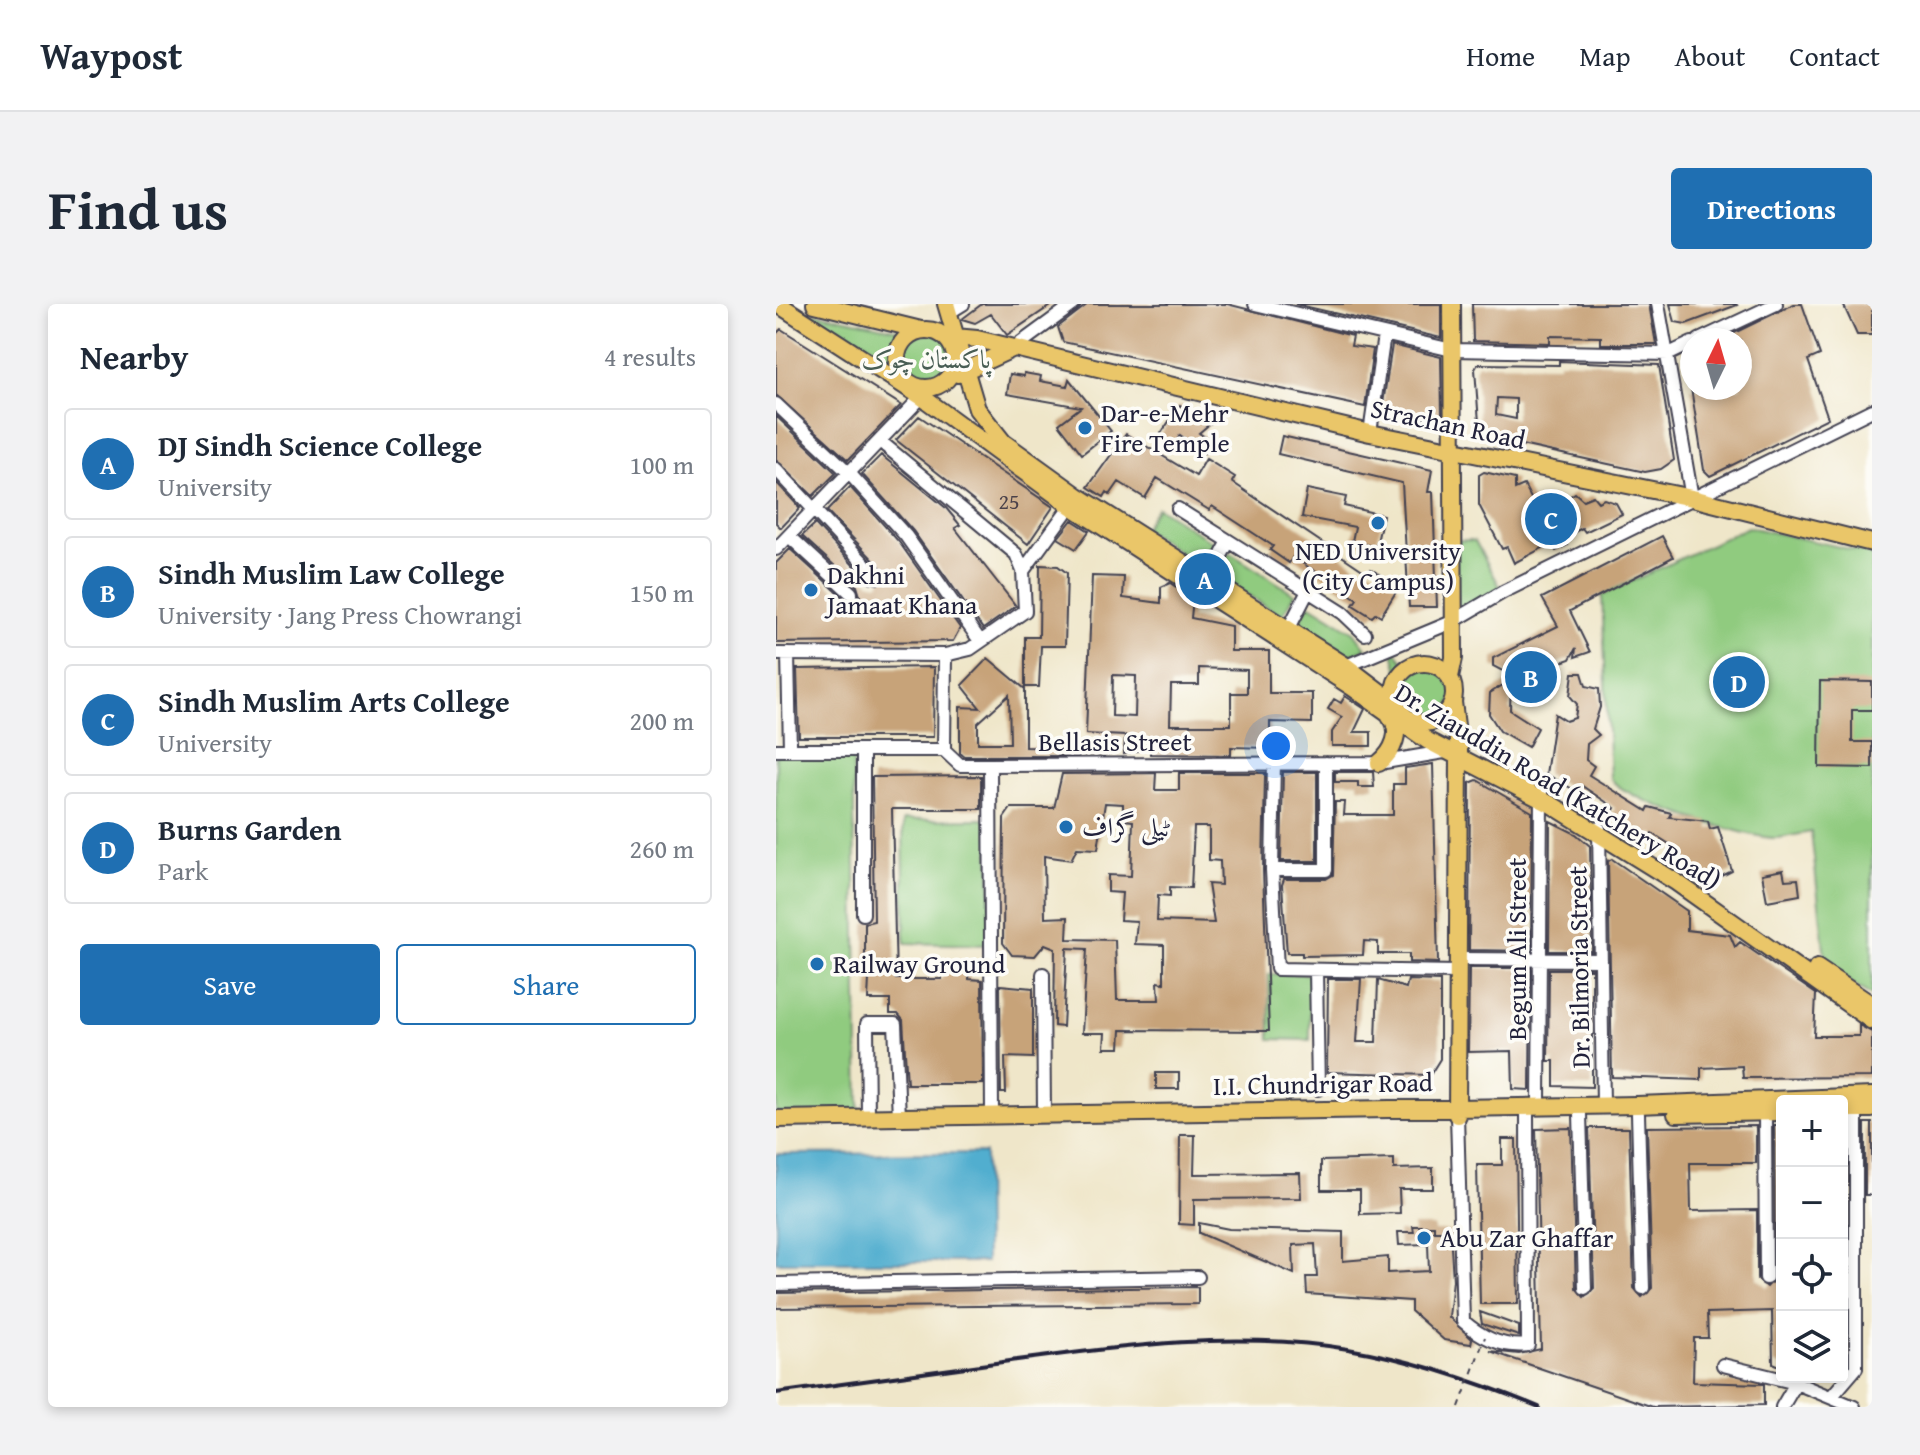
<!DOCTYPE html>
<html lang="en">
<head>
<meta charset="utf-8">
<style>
	body { margin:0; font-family:"Gentium Book Plus",Amiri,serif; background:#f2f2f3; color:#1f2937 }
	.controls { position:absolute; right:24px; bottom:24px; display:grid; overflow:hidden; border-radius:8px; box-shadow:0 4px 12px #0003 }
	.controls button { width:72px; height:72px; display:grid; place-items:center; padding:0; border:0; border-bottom:2px solid #e0e1e3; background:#fff; color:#1f2937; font:40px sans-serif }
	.compass { position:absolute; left:904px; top:24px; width:72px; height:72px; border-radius:50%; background:#fff; box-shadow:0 4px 12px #0003; rotate:5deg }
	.you { position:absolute; left:500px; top:442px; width:28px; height:28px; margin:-20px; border:6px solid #fff; border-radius:50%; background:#1a73e8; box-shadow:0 0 0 12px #1a73e833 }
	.badge { display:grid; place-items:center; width:52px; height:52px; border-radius:50%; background:#1f6fb2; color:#fff; font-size:26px; font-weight:700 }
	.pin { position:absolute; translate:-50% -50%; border:4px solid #fff; box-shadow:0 2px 8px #0006 }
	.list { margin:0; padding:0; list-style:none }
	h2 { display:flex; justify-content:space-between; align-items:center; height:104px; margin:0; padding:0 32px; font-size:34px }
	h2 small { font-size:26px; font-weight:400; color:#747a83 }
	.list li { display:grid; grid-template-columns:52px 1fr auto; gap:24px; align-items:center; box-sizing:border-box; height:112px; margin:0 16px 16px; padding:0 16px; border:2px solid #e0e1e3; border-radius:8px }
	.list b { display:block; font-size:30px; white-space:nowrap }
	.list p { margin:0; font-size:26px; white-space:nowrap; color:#747a83 }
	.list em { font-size:26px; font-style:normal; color:#747a83 }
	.actions { display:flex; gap:16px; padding:24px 32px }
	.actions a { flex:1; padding:18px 0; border:2px solid #1f6fb2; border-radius:8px; text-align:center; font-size:28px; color:#1f6fb2 }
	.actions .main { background:#1f6fb2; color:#fff }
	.icon { flex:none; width:44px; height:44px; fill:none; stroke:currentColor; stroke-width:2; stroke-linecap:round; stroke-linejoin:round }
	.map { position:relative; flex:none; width:1096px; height:1103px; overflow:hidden; border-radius:8px }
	header { display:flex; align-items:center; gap:48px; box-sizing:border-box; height:112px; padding:0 40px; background:#fff; border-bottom:2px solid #e0e1e3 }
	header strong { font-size:38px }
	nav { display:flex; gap:44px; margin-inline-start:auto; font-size:28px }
	.intro { display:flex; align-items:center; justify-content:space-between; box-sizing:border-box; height:192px; padding:0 48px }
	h1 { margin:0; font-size:56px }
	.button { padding:20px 36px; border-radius:8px; background:#1f6fb2; color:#fff; font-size:28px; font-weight:700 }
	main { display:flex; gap:48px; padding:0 48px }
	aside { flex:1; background:#fff; border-radius:8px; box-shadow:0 4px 12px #0003 }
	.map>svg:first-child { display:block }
	.green { fill:#90cb7f; stroke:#59765d; stroke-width:2 }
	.water { fill:#51aecf; stroke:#3a6885; stroke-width:2 }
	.building { fill:#c7a379; fill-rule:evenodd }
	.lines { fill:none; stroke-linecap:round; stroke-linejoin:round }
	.minor-casing { stroke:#413f50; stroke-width:16 }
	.major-casing { stroke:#413f50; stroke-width:20 }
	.minor { stroke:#fff; stroke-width:12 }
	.major { stroke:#eac669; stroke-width:16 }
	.rail { stroke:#22223b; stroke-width:4 }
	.path-bridge { stroke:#413f50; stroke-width:2; stroke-dasharray:6 6; stroke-linecap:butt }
	.poi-dot { fill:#1f6fb2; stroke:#fdfcf7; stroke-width:3 }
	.labels { text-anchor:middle; stroke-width:7; stroke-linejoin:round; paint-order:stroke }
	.number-label { font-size:22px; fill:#4b424a }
	.park-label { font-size:26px; fill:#485d53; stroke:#fdfcf7 }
	.poi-label { font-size:26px; fill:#22223b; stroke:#fdfcf7; text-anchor:start }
	.street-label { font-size:26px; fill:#22223b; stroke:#fdfcf7 }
</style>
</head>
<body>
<header>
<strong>Waypost</strong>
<nav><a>Home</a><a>Map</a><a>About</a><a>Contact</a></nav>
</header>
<div class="intro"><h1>Find us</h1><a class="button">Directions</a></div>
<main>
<aside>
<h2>Nearby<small>4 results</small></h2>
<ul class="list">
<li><span class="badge">A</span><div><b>DJ Sindh Science College</b><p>University</p></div><em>100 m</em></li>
<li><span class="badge">B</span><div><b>Sindh Muslim Law College</b><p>University · Jang Press Chowrangi</p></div><em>150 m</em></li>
<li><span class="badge">C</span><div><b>Sindh Muslim Arts College</b><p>University</p></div><em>200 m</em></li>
<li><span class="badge">D</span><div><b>Burns Garden</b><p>Park</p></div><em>260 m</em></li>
</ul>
<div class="actions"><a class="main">Save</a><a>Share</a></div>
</aside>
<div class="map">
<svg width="1096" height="1103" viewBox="0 0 1096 1103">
	<rect width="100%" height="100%" fill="#fdfcf7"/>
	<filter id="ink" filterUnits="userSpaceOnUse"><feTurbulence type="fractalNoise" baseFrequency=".0125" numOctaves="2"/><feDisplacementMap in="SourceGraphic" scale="16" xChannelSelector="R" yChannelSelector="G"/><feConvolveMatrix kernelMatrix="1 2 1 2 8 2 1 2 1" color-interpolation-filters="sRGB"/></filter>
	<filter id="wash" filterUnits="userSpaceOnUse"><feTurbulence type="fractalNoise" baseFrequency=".006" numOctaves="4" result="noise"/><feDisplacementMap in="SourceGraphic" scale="32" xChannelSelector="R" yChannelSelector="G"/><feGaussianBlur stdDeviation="1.8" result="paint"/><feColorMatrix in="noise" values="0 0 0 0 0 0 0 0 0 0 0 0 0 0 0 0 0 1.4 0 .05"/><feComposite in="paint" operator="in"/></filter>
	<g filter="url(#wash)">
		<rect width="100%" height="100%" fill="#efe6c9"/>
		<path class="green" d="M2 1 137 29C161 22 176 36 180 59 171 78 160 87 139 82Z
			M381 203 441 241 427 263 367 225Z
			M972 223 1096 250V692L1050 663 1035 528C1023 530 1009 534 998 534 970 533 848 497 834 474L826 291Z
			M694 236 699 237 727 288 676 314 678 237Z
			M454 249 519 290 506 312 441 272Z
			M533 300 578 328 590 344 570 353 521 322Z
			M616 343 632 363 652 359 674 373 678 392 668 411 650 418 631 413 618 389 623 372Z
			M0 446 77 447 83 807 0 815Z
			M212 515 217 641 129 639 127 516Z
			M493 670H534V736L494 735Z"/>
		<path class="water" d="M209 849 210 958H0V850Z"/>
		<g id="blocks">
			<path class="building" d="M206 0H277L231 31 215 10 199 19 186 15Z
				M312 0H451L577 32 575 42 597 45 589 103 287 38 282 23Z
				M519 0H665V34Z
				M696 0H873L880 40H825V33L774 32V39L697 37Z
				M894 0H960L961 1 910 20 899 18Z
				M1018 0H1026L1044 51 1032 56 1052 114 934 172 928 166 915 84H964V36H944Z
				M1067 0H1096V31H1081Z
				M5 25 125 101 72 156 0 91V30Z
				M616 41 665 53 666 111 659 117 606 106Z
				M783 57 883 61 898 156 885 165 869 168 704 132 699 65 702 60 783 61ZM721 94 740 95V115L720 111Z
				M248 69 265 72 264 77 291 82 293 75 335 127 306 150 283 120 305 103 231 90 234 70 248 72Z
				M404 101 420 112 426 107 436 118 423 129 436 138 428 149 404 131 399 140 382 134Z
				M0 112 60 169 37 192 0 156Z
				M143 112 277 203 252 240 120 136Z
				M350 130 420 172 430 155 459 173 456 178 591 269 595 265 623 283 605 312 600 309 596 313 577 301 581 295 517 253 513 259 494 246 497 242 436 202 433 206 381 174 369 194 343 178 334 191 331 188 328 193 312 183Z
				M506 132 656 166 652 188H657L661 303H633L626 179 502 150Z
				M105 151 170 204 184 221 179 224 240 302 207 325 137 227 86 170Z
				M708 168 739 175V185L748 181 758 200 767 195 779 219 798 208 790 195 799 189 807 196 817 192 822 198 828 195 840 199 846 210 809 228 806 224 787 234 791 241 780 247 776 239 738 259 731 243 726 245 703 201V171Z
				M0 178 24 204 5 224 0 219Z
				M74 183 123 238 184 324 177 337 0 339V259L14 245 70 296 78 297 84 292 81 282 26 232 39 220 93 278 102 280 107 274 106 265 51 207Z
				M531 185 570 193 568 202 607 211 600 243 576 237 579 223 526 213Z
				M296 216 313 227 300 245 282 234Z
				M886 232 897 253 794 307 814 348 799 353 800 344 794 355 753 369H786L774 392 717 362V354L782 322 766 294Z
				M264 261 282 262 291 269 289 342H265L263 383H249V333H263Z
				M316 272 348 273 347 294 385 299V283L394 279 417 294 415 314 455 322V347H493V389H536V419L494 418V444L455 443V451L374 450V444L348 450 349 432 310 430ZM423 364 471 366V389H455V421H394L395 381H423ZM337 371 360 372 359 413 336 412Z
				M212 354 249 385V443L302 444V452H188L184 449V403L204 404 186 381ZM233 391 234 439H202V419Z
				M158 363 157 433H23L21 365Z
				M797 369H806L810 382 823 385 824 403 817 425 823 431 811 440 810 456 818 462 813 471 871 507 873 503 895 509 893 513 932 517 934 525 942 523 956 567 936 577 903 558 905 552 901 545 876 529 872 535 835 511 839 504 806 482 802 488 770 470 779 410 790 417 799 414 801 400 794 392Z
				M735 376 734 406 762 424 752 443 724 427 713 410 714 389Z
				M1044 377 1096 378V406H1076V438H1096V464L1043 463Z
				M569 392 589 405 578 428H595V442H556V428L566 413 552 405 558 395 565 399Z
				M657 460 662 659 633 658V650H602V638L588 637 587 651 526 652V649H511L506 581 508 575H550L557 571 559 498H569L568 511H617V480H629V464Z
				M507 468H541V557H505Z
				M559 468H597L598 483H582V478H559Z
				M380 469 379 486H403V469H489L487 566 493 727 345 726 344 744H328L329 729H306L311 645 291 644 287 723 278 722 279 644 269 640 259 652 236 651 227 639 228 514 235 504H278L286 470ZM329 499 347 500V516L357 517 355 572 332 571V588L346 589 344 616 361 617 359 640 388 641V679L382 678 383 696H341L339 636 291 635 292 613 269 614 268 552 295 556 301 544 322 545ZM418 523H433V556L444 557 445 581 432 580 438 619 381 617 382 591 394 592V583L415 584Z
				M205 472V505H116L120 675H166V665L193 666V675L206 676 207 780H131L127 716 122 710H114V696H92L93 674H89V619L98 617 96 473Z
				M701 476 756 508 755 647 693 646 694 479Z
				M774 517 800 530 814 542 816 647H773Z
				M836 555 911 607V626L954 631 959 643 964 638 1040 690 1038 732H1083V721L1096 728V773L967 774 966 762 925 764V776L836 773 832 557Z
				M1007 566 1009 576 1022 575 1024 591 991 597 986 570Z
				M693 664H755L754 786 737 785 736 747 692 748Z
				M773 665H816V783L778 782V757H772Z
				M552 675H585L581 738H600L602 676 630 684 632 676 664 677V755L654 771 551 768Z
				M224 681 257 684V754L229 753 230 789H225Z
				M380 769H403V785H380Z
				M1089 819H1096V891H1089Z
				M998 821H1006V1063L997 1059 996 1007 931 1009 932 1034H918L917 1078 988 1080V1101L877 1103 714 1047 743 1050 765 1045 760 825 795 824 800 984 808 993 818 984 813 824H853L858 984 866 993 876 984 871 823 980 822V859H914L915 907 981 906V975L991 983 999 974Z
				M404 831H419L418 870 524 869 525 894 418 895V921L403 920Z
				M726 835H740L742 1000H704L701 861H726Z
				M618 855V865L657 864V885H623L624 909 584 910V886H545V857Z
				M423 919 453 925 567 928V957L612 953V969L653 967 652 940 623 941 622 928H638L637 922H658V927H674L677 976 673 1013 696 1035 695 1040 668 1036 635 1007V997L531 990 530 973H541L539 940 517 941 518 970 423 929Z
				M422 983V1000L0 1004V989Z
				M704 1008 743 1022V1032L706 1020Z"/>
		</g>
	</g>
	<g filter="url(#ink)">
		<use href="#blocks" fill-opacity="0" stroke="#413f50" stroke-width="2"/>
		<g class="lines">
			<defs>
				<path id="minor" d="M479 0 676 46 893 50 916 39
					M882 0 916 194
					M174 8 187 0
					M923 36 1000 0
					M238 44 298 0
					M0 100 74 170 130 232 204 337
					M594 129 608 31
					M105 138 240 250 247 267
					M0 165 99 271
					M402 205 567 309 589 330
					M13 232 75 289
					M0 245 154 84
					M433 274 453 237
					M513 324 532 287
					M0 350 169 351 194 345 249 307 247 267 298 197
					M12 350 14 446
					M570 362 676 318 727 288 1096 106
					M0 446H168L184 461H214L603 459 674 447
					M87 446V610
					M168 446 169 351
					M550 459V566H496L501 665 682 668
					M214 461 216 811
					M823 524 827 801
					M496 566 498 459
					M682 655 825 656
					M540 666 542 785
					M267 670 268 810
					M763 801 765 489
					M989 809 990 974
					M804 810 809 984
					M862 810 867 984
					M681 811 687 1017C705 1033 727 1044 752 1041L751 811
					M92 813 91 720H119L123 813
					M0 980 422 973
					M947 1061 1020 1079 1078 1103
					M1056 1092 1080 1064V805
					M1006 1103 1020 1079"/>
				<path id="major" d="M2 0 146 93 295 202 576 383 652 437 776 501 900 578 1096 717
					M39 0 145 26
					M170 0 201 105 227 138 302 192 570 362 612 394 629 412
					M121 55a29 29 0 1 1 58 0a29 29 0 1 1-58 0Z
					M168 32 201 35 594 129 916 194 1096 239
					M182 70 238 44
					M618 389a30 30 0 1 1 60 0a30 30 0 1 1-60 0Z
					M674 373 678 354 676 0
					M677 398 683 445 681 811
					M603 459C617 448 627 427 614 412
					M1041 664 1096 701
					M1066 805H1096
					M900 810 1006 808
					M0 815 861 801 1096 792"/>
			</defs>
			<use href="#minor" class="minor-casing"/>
			<use href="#major" class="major-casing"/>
			<use href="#minor" class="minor"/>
			<use href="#major" class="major"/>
			<path class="rail" d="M0 1089C78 1078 156 1068 234 1057 345 1042 461 1026 572 1045 638 1056 702 1078 763 1103"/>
			<path class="path-bridge" d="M683 1103 709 1033"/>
		</g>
	</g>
	<g class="poi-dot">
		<circle cx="309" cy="124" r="8"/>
		<circle cx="602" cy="219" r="8"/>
		<circle cx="35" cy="286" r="8"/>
		<circle cx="290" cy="523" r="8"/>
		<circle cx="41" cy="660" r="8"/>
		<circle cx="648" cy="934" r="8"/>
	</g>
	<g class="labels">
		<g class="number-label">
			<text x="233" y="205">25</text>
		</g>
		<g class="park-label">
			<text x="150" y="64">پاکستان چوک</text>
		</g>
		<g class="poi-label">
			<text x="325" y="118">Dar-e-Mehr<tspan x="325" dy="30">Fire Temple</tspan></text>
			<text x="602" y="256" text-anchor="middle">NED University<tspan x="602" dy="30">(City Campus)</tspan></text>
			<text x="51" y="280">Dakhni<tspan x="51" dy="30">Jamaat Khana</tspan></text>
			<text x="306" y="532">ٹیلی گراف</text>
			<text x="57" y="669">Railway Ground</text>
			<text x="664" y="943">Abu Zar Ghaffar</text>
		</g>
		<g class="street-label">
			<text transform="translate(672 120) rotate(12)" y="9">Strachan Road</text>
			<text x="339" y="447">Bellasis Street</text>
			<text transform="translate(782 482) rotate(31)" y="9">Dr. Ziauddin Road (Katchery Road)</text>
			<text transform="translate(741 645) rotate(-90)" y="9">Begum Ali Street</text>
			<text transform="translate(803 663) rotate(-91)" y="9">Dr. Bilmoria Street</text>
			<text transform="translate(547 780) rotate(-1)" y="9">I.I. Chundrigar Road</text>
		</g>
	</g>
</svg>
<div class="controls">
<button>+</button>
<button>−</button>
<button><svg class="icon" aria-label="locate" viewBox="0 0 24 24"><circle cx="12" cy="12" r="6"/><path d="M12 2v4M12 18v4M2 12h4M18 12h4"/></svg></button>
<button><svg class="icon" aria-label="layers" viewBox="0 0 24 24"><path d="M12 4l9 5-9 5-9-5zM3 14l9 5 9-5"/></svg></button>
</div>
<svg class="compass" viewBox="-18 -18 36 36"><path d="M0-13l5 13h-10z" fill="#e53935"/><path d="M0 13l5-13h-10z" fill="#747a83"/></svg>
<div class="you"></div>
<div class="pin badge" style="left:429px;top:275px">A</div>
<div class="pin badge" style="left:755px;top:373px">B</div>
<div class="pin badge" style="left:775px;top:215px">C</div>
<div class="pin badge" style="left:963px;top:378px">D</div>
</div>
</main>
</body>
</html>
